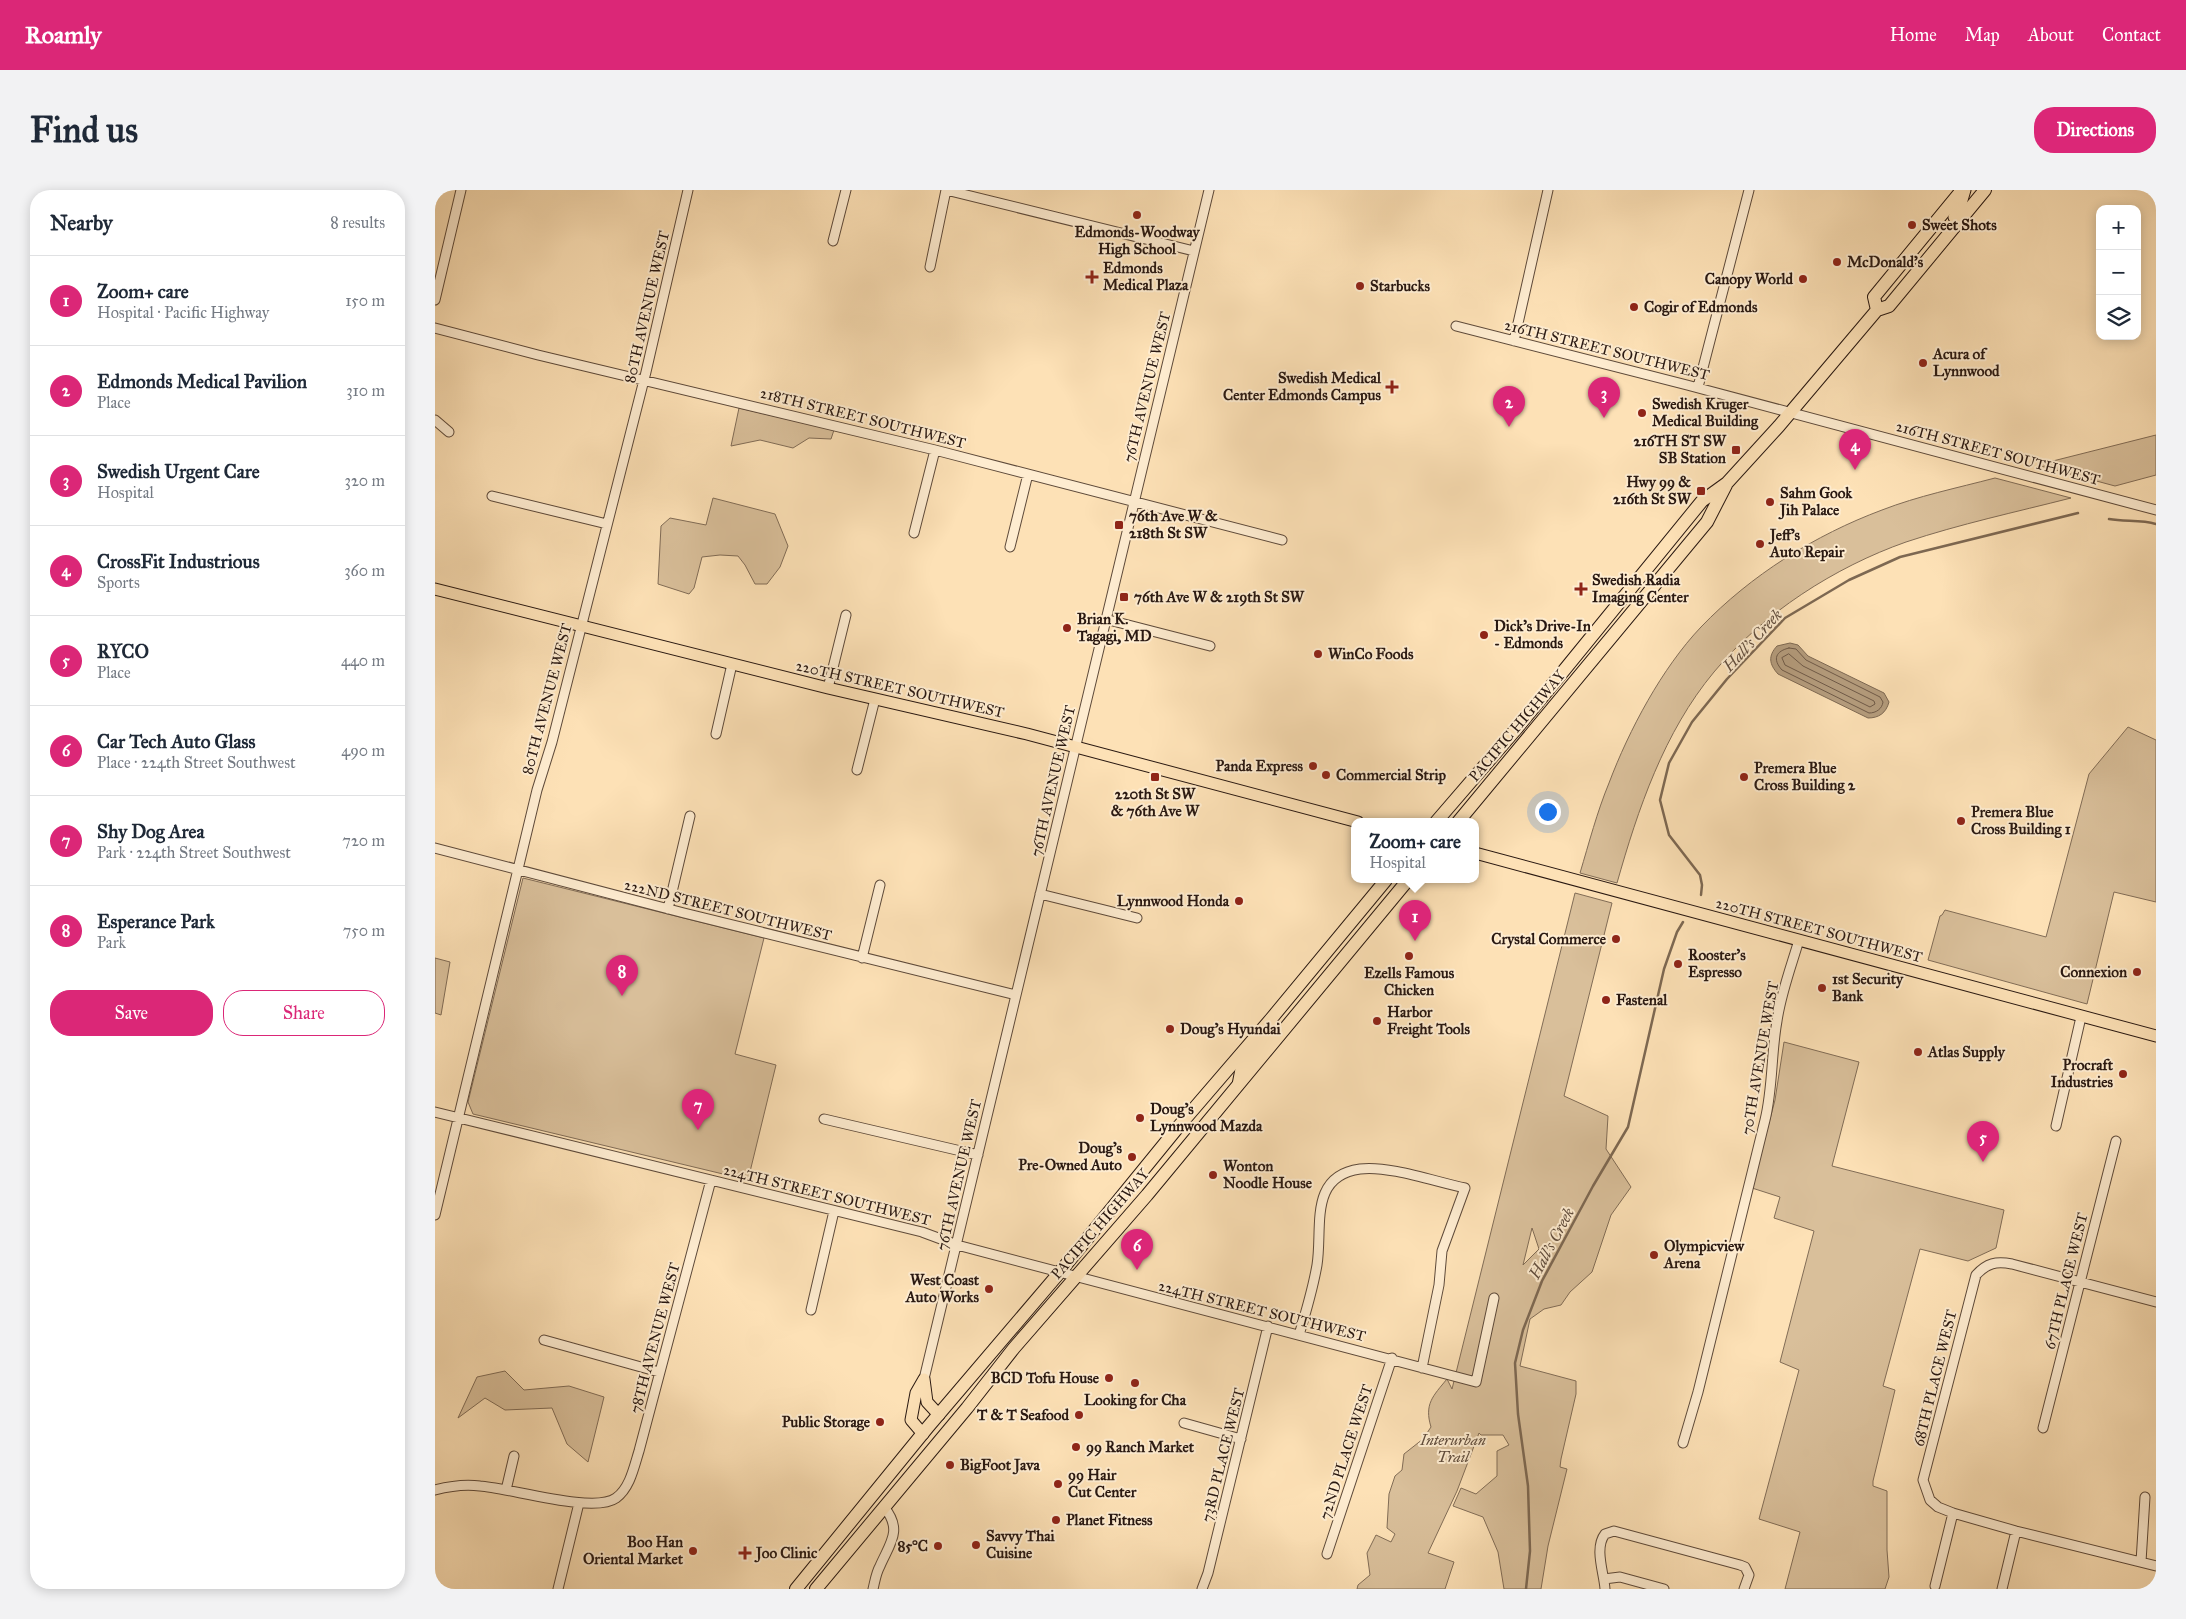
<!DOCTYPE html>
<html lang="en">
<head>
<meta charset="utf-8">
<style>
	body { margin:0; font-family:"IM FELL Great Primer",serif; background:#f2f2f3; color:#1f2937 }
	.controls { position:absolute; right:15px; top:15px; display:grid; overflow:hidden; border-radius:10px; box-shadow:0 2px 12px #0003 }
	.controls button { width:45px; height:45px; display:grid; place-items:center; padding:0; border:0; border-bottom:1px solid #e0e1e3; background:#fff; color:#1f2937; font:25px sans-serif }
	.you { position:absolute; left:1112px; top:621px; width:18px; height:18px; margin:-12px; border:4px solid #fff; border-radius:50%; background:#1a73e8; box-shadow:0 0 0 8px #1a73e833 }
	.badge { display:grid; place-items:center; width:32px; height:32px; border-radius:50%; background:#db2777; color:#fff; font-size:16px; font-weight:700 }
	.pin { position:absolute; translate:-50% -41px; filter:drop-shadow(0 1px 2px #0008) }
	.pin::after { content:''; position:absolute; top:26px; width:18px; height:15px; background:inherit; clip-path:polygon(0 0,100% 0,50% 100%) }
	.popup { position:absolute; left:916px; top:628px; width:128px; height:65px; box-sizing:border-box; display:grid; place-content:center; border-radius:10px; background:#fff; filter:drop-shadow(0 1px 4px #0005); font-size:16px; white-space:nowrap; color:#747a83 }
	.popup b { font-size:19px; color:#1f2937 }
	.popup::after { content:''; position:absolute; left:50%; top:100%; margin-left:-10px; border:10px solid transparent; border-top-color:#fff }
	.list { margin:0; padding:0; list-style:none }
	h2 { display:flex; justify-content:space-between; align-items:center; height:65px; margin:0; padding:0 20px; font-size:21px }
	h2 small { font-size:16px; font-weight:400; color:#747a83 }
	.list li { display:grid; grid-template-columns:32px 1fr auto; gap:15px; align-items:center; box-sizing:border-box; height:90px; padding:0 20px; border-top:1px solid #e0e1e3 }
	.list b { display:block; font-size:19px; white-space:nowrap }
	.list p { margin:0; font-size:16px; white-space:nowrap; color:#747a83 }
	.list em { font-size:16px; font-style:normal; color:#747a83 }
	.actions { display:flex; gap:10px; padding:15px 20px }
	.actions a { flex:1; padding:11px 0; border:1px solid #db2777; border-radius:20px; text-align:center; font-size:18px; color:#db2777 }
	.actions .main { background:#db2777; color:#fff }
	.icon { flex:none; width:28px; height:28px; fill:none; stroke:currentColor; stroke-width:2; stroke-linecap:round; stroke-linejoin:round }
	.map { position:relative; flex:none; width:1721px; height:1399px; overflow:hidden; border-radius:20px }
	header { display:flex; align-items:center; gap:30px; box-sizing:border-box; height:70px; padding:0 25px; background:#db2777; color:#fff }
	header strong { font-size:24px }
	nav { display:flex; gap:28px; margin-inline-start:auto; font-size:18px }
	.intro { display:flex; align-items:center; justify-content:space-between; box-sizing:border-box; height:120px; padding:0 30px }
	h1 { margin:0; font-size:35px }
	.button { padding:12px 22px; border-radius:20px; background:#db2777; color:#fff; font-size:18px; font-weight:700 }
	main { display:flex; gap:30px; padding:0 30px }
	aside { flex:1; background:#fff; border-radius:20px; box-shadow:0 2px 12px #0003 }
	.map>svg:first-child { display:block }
	.green { fill:#d9bf9a; stroke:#816c56; fill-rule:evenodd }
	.water { fill:#b59d7e; stroke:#7d6852 }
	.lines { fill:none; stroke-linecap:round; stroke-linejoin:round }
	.shore { stroke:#6f5a48; stroke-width:1 }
	.stream { stroke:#7d6852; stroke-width:2.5 }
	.minor-casing { stroke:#5e4a3a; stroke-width:11 }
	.major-casing { stroke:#291811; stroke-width:13 }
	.highway-casing { stroke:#291811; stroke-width:14 }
	.minor { stroke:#feecd0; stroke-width:9 }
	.major { stroke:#fde1b6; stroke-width:11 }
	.highway { stroke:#fde1b6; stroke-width:12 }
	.poi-dot { fill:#8f2418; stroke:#feecd0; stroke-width:2 }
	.labels { text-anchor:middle; stroke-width:4; stroke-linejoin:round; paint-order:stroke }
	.poi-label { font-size:15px; font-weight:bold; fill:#291811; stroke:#feecd0; text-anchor:start }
	.street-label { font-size:15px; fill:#291811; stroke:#feecd0 }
	.park-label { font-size:15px; font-style:italic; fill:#5e4a3a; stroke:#feecd0 }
	.water-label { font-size:16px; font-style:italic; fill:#614d3d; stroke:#feecd0 }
</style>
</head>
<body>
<header>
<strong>Roamly</strong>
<nav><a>Home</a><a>Map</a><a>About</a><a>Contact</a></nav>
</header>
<div class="intro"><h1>Find us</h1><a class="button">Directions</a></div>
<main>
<aside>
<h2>Nearby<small>8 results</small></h2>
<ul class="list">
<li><span class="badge">1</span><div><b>Zoom+ care</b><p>Hospital · Pacific Highway</p></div><em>150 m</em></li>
<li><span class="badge">2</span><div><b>Edmonds Medical Pavilion</b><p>Place</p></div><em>310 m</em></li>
<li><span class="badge">3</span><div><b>Swedish Urgent Care</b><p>Hospital</p></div><em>320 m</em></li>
<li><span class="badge">4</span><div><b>CrossFit Industrious</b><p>Sports</p></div><em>360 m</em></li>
<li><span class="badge">5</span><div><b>RYCO</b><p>Place</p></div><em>440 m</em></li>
<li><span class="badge">6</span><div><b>Car Tech Auto Glass</b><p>Place · 224th Street Southwest</p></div><em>490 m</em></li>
<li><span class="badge">7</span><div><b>Shy Dog Area</b><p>Park · 224th Street Southwest</p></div><em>720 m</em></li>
<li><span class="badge">8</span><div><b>Esperance Park</b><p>Park</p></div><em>750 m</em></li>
</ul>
<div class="actions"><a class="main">Save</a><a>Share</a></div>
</aside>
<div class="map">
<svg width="1721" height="1399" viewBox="0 0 1721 1399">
	<rect width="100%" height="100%" fill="#fde1b6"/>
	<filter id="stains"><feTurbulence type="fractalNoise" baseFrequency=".004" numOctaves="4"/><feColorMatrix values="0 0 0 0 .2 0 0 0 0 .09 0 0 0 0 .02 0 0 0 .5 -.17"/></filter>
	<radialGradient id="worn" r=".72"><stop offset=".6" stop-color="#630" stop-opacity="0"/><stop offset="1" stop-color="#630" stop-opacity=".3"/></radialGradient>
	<path class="green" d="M304 218 399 240 396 249 374 248 358 258 325 250 296 256Z
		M1721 245V285L1680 296 1602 275Z
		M1560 288 1636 308C1581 322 1525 334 1471 352 1400 377 1328 423 1279 482 1229 542 1203 619 1182 693L1145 683C1154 653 1162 622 1174 593 1194 540 1227 478 1266 437 1316 385 1380 345 1447 320 1483 306 1522 298 1560 288Z
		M278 308 340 324 353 356 345 377 332 394H320L310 375 303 366 285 365 267 367 259 398 254 404 223 394 226 336 235 328 271 335Z
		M1693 537 1721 550V712L1679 702 1652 814 1493 770 1505 726 1507 725 1510 720 1611 747 1654 584Z
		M88 688 329 748 300 864 341 875 313 990 38 924 33 912Z
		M1140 703 1177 713 1129 906 1173 926 1171 959 1196 997 1176 1025 1157 1082 1135 1102 1126 1115 1109 1119 1095 1129 1085 1176 1141 1191V1204L1126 1269 1125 1277 1132 1279 1113 1356 1106 1399H1069L1063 1362 1048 1327 1018 1316 1026 1298 1041 1304 1062 1286V1261L1074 1255 1068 1245H1046L1044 1243 1022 1301 993 1363 1019 1372 1010 1399H922L923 1395 935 1385 932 1363 941 1345 956 1352 960 1344 952 1338 954 1304 960 1286 967 1280 969 1264 988 1249 996 1237C989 1214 998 1206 1012 1189L1017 1199ZM1097 1038 1104 1059 1088 1075Z
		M0 768 15 772 6 825 0 823Z
		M1349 852 1424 872 1397 976 1569 1020 1561 1058 1533 1071 1485 1059 1448 1196 1460 1200 1438 1291V1296L1452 1301V1360L1454 1387 1450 1399H1350L1365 1342 1324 1329 1364 1180 1345 1172 1379 1041 1339 1028 1345 1007 1317 998 1340 910Z
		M70 1181 89 1200 134 1196 169 1207 153 1272 132 1254 117 1218 70 1220 50 1208 23 1228 42 1187Z"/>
	<path class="water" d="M1355 453 1363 455 1373 466 1449 503 1454 512C1451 523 1444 528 1433 528L1343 484C1334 474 1333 466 1342 456Z"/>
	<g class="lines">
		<path class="shore" d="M1354 458 1361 459 1371 470 1445 507 1448 512C1447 519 1441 523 1434 523L1347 480C1337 469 1341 461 1354 458Z
			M1354 464 1368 476 1439 511 1440 514 1435 517 1350 475 1347 468Z"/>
		<path class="stream" d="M1674 329C1690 332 1706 329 1721 334
			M1266 705 1267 695 1265 685 1234 645 1225 610 1234 573 1257 532 1292 489 1350 428 1414 390 1465 367 1643 323
			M1091 1399 1095 1361 1093 1296 1083 1224 1080 1173 1088 1140 1107 1091 1158 996 1193 937 1229 779 1242 742 1248 732"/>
		<defs>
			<path id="minor" d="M511 0 759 61
				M398 51 411 0
				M495 77 511 0
				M0 110 26 0
				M1021 136 1252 195 1721 320
				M0 138 103 165 500 260 847 350
				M1079 151 1113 0
				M1263 197 1314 0
				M0 230 14 242
				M57 306 172 334
				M479 343 500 260
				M575 357 593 284
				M670 429 775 456
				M393 498 411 425
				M281 544 297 474
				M422 580 440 509
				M0 658 249 723 581 805
				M605 704 702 728
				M233 719 255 626
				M427 768 445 695
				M0 922 487 1042 522 1055 1041 1192 1059 1108
				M389 929 543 965
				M1621 936 1646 827
				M0 1025 102 600 117 552 211 182 253 0
				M1721 1112 1577 1074C1561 1071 1552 1073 1541 1085L1488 1290 1495 1310 1503 1317 1518 1323 1581 1341 1721 1376
				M376 1120 399 1021
				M864 1145C871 1122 878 1098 882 1075 888 1038 873 986 925 979 953 975 1001 992 1030 998L1007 1061 1004 1095 987 1178
				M109 1150 224 1182
				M489 1189 774 0
				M749 1233 806 1249
				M1608 1238 1681 951
				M1248 1253 1263 1202 1330 930C1338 898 1336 864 1342 831 1346 803 1356 777 1364 750
				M0 1300C15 1296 30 1294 45 1296 75 1298 159 1324 181 1308 195 1298 199 1277 204 1261L276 990
				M71 1300 79 1266
				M892 1364 957 1168
				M1706 1372 1710 1307
				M1169 1389 1185 1387 1229 1399
				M1500 1396 1518 1323
				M123 1399 144 1313
				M438 1399C440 1391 441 1383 445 1376 455 1353 468 1340 449 1317
				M767 1399 773 1383 833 1136
				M1170 1399C1169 1383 1159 1358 1170 1344L1179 1341 1305 1375 1310 1377 1314 1385 1309 1399
				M1567 1399 1581 1341"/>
			<path id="major" d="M1522 33 1519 27 1525 17 1530 0
				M0 399 393 498 592 544 923 632
				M1040 663 1721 846
				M803 895 806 879 837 838 836 829
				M489 1189 492 1212 504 1225
				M488 1244 476 1230 481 1203 489 1189"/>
			<path id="highway" d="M1442 120 1439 107 1527 0
				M1001 632 1082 538 1267 311 1292 293 1344 236 1442 120 1454 116 1550 0
				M1023 632 1272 332 1291 295
				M361 1399 493 1237 625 1082 744 936 836 829 951 690
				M381 1399 532 1218 579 1158 712 1005 973 690"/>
		</defs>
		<use href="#minor" class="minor-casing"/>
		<use href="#major" class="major-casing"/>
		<use href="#highway" class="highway-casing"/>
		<use href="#minor" class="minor"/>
		<use href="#major" class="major"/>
		<use href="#highway" class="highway"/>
	</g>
	<g class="poi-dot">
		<circle cx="702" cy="25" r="5"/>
		<circle cx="1477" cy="35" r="5"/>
		<circle cx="1402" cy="72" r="5"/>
		<path d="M654.5 79.5h5v5h5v5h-5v5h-5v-5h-5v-5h5z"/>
		<circle cx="1368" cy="89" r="5"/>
		<circle cx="925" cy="96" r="5"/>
		<circle cx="1199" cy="117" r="5"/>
		<circle cx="1488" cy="173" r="5"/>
		<path d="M954.5 189.5h5v5h5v5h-5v5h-5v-5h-5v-5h5z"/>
		<circle cx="1207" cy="223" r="5"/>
		<rect x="1296" y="255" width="10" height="10" rx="2.5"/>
		<rect x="1261" y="296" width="10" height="10" rx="2.5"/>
		<circle cx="1335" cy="312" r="5"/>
		<rect x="679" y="330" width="10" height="10" rx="2.5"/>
		<circle cx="1325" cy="354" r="5"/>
		<path d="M1143.5 391.5h5v5h5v5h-5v5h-5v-5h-5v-5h5z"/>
		<rect x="684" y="402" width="10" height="10" rx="2.5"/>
		<circle cx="632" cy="438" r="5"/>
		<circle cx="1049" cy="445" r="5"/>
		<circle cx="883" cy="464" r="5"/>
		<circle cx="878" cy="576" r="5"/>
		<circle cx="891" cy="585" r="5"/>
		<rect x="715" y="582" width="10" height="10" rx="2.5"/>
		<circle cx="1309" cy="587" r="5"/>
		<circle cx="1526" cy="631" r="5"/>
		<circle cx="804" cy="711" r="5"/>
		<circle cx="1181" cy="749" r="5"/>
		<circle cx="974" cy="766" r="5"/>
		<circle cx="1243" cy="774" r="5"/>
		<circle cx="1702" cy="782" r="5"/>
		<circle cx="1387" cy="798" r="5"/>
		<circle cx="1171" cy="810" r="5"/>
		<circle cx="942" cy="831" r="5"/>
		<circle cx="735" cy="839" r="5"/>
		<circle cx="1483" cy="862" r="5"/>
		<circle cx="1688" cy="884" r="5"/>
		<circle cx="705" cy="928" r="5"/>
		<circle cx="697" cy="967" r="5"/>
		<circle cx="778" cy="985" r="5"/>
		<circle cx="1219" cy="1065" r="5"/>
		<circle cx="554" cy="1099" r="5"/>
		<circle cx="674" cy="1188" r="5"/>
		<circle cx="700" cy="1193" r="5"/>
		<circle cx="644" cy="1225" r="5"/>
		<circle cx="445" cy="1232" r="5"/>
		<circle cx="641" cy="1257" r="5"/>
		<circle cx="515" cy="1275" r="5"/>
		<circle cx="623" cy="1294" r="5"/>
		<circle cx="621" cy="1330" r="5"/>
		<circle cx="541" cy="1355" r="5"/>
		<circle cx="503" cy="1356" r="5"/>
		<circle cx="258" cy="1361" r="5"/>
		<path d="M307.5 1355.5h5v5h5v5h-5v5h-5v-5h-5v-5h5z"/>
	</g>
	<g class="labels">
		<g class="poi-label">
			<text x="1487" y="40">Sweet Shots</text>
			<text x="702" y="47" text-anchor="middle">Edmonds-Woodway<tspan x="702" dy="17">High School</tspan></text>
			<text x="1412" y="77">McDonald's</text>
			<text x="668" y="83">Edmonds<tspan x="668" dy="17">Medical Plaza</tspan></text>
			<text x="1358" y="94" text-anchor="end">Canopy World</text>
			<text x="935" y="101">Starbucks</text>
			<text x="1209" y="122">Cogir of Edmonds</text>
			<text x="1498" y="169">Acura of<tspan x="1498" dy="17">Lynnwood</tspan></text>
			<text x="946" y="193" text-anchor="end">Swedish Medical<tspan x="946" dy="17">Center Edmonds Campus</tspan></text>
			<text x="1217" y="219">Swedish Kruger<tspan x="1217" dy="17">Medical Building</tspan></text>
			<text x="1291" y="256" text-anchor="end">216TH ST SW<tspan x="1291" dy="17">SB Station</tspan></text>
			<text x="1256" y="297" text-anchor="end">Hwy 99 &amp;<tspan x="1256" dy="17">216th St SW</tspan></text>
			<text x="1345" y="308">Sahm Gook<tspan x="1345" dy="17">Jih Palace</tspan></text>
			<text x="694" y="331">76th Ave W &amp;<tspan x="694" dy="17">218th St SW</tspan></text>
			<text x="1335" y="350">Jeff’s<tspan x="1335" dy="17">Auto Repair</tspan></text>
			<text x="1157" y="395">Swedish Radia<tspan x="1157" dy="17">Imaging Center</tspan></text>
			<text x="699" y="412">76th Ave W &amp; 219th St SW</text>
			<text x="642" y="434">Brian K.<tspan x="642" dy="17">Tagagi, MD</tspan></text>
			<text x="1059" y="441">Dick's Drive-In<tspan x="1059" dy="17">- Edmonds</tspan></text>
			<text x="893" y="469">WinCo Foods</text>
			<text x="868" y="581" text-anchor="end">Panda Express</text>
			<text x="1319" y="583">Premera Blue<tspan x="1319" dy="17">Cross Building 2</tspan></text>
			<text x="901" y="590">Commercial Strip</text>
			<text x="720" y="609" text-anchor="middle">220th St SW<tspan x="720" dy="17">&amp; 76th Ave W</tspan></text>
			<text x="1536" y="627">Premera Blue<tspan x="1536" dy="17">Cross Building 1</tspan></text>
			<text x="794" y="716" text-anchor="end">Lynnwood Honda</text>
			<text x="1171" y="754" text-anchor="end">Crystal Commerce</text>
			<text x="1253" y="770">Rooster's<tspan x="1253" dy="17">Espresso</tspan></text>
			<text x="1692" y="787" text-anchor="end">Connexion</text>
			<text x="974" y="788" text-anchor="middle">Ezells Famous<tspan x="974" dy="17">Chicken</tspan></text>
			<text x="1397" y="794">1st Security<tspan x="1397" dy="17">Bank</tspan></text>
			<text x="1181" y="815">Fastenal</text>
			<text x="952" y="827">Harbor<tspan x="952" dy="17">Freight Tools</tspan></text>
			<text x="745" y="844">Doug's Hyundai</text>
			<text x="1493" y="867">Atlas Supply</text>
			<text x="1678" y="880" text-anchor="end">Procraft<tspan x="1678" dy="17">Industries</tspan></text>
			<text x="715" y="924">Doug's<tspan x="715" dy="17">Lynnwood Mazda</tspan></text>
			<text x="687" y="963" text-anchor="end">Doug's<tspan x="687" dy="17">Pre-Owned Auto</tspan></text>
			<text x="788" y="981">Wonton<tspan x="788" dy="17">Noodle House</tspan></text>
			<text x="1229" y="1061">Olympicview<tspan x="1229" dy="17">Arena</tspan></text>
			<text x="544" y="1095" text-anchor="end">West Coast<tspan x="544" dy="17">Auto Works</tspan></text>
			<text x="664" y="1193" text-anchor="end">BCD Tofu House</text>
			<text x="700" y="1215" text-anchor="middle">Looking for Cha</text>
			<text x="634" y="1230" text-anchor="end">T &amp; T Seafood</text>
			<text x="435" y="1237" text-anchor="end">Public Storage</text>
			<text x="651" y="1262">99 Ranch Market</text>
			<text x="525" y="1280">BigFoot Java</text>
			<text x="633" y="1290">99 Hair<tspan x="633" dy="17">Cut Center</tspan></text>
			<text x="631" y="1335">Planet Fitness</text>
			<text x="551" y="1351">Savvy Thai<tspan x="551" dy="17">Cuisine</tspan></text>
			<text x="248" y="1357" text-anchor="end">Boo Han<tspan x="248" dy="17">Oriental Market</tspan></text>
			<text x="493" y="1361" text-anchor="end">85°C</text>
			<text x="321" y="1368">Joo Clinic</text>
		</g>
		<g class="street-label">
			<text transform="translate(212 117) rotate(-77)" y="5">80TH AVENUE WEST</text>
			<text transform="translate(1172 160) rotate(14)" y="5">216TH STREET SOUTHWEST</text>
			<text transform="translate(712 197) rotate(-76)" y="5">76TH AVENUE WEST</text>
			<text transform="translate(428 228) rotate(14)" y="5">218TH STREET SOUTHWEST</text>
			<text transform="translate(1563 263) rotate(15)" y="5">216TH STREET SOUTHWEST</text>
			<text transform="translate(465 499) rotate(13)" y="5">220TH STREET SOUTHWEST</text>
			<text transform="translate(112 509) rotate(-75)" y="5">80TH AVENUE WEST</text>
			<text transform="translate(1082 536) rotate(-50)" y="5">PACIFIC HIGHWAY</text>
			<text transform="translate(618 591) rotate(-77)" y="5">76TH AVENUE WEST</text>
			<text transform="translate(293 720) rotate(14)" y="5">222ND STREET SOUTHWEST</text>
			<text transform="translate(1384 740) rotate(15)" y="5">220TH STREET SOUTHWEST</text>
			<text transform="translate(1325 868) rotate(-80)" y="5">70TH AVENUE WEST</text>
			<text transform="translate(524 985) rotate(-77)" y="5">76TH AVENUE WEST</text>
			<text transform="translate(392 1005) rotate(14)" y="5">224TH STREET SOUTHWEST</text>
			<text transform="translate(665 1034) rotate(-49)" y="5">PACIFIC HIGHWAY</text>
			<text transform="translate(1631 1091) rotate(-76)" y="5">67TH PLACE WEST</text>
			<text transform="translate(827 1121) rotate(14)" y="5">224TH STREET SOUTHWEST</text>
			<text transform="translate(220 1148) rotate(-75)" y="5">78TH AVENUE WEST</text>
			<text transform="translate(1500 1188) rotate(-76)" y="5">68TH PLACE WEST</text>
			<text transform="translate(911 1262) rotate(-72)" y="5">72ND PLACE WEST</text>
			<text transform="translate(788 1265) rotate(-76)" y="5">73RD PLACE WEST</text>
		</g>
		<g class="park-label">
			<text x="1018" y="1255">Interurban<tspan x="1018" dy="17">Trail</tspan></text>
		</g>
		<g class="water-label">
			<text transform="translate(1317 450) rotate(-47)" y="6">Hall's Creek</text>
			<text transform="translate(1116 1053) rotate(-62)" y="6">Hall's Creek</text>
		</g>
	</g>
	<rect width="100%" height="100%" filter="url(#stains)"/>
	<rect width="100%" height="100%" fill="url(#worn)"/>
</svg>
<div class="controls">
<button>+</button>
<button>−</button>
<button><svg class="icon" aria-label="layers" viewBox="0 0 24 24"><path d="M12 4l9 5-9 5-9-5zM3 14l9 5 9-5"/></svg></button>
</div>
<div class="you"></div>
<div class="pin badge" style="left:980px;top:751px">1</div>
<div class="popup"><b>Zoom+ care</b>Hospital</div>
<div class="pin badge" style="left:1074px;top:237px">2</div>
<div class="pin badge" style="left:1169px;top:228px">3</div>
<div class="pin badge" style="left:1420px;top:280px">4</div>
<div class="pin badge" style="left:1548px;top:972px">5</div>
<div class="pin badge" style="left:702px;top:1080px">6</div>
<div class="pin badge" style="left:263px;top:940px">7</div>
<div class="pin badge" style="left:187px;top:806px">8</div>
</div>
</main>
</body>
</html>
